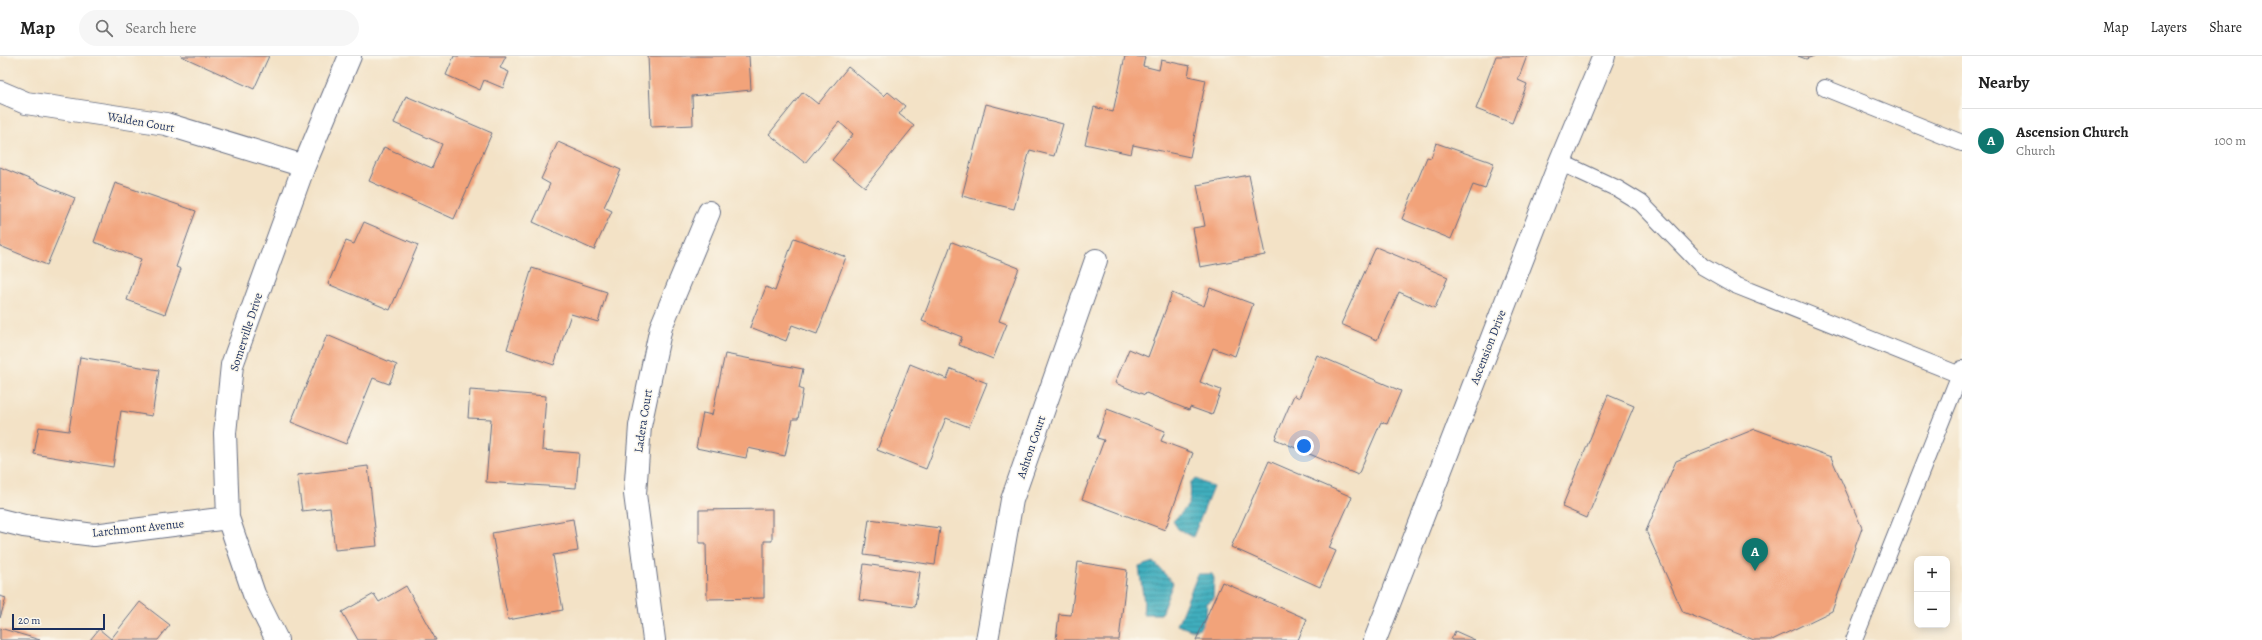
<!DOCTYPE html>
<html lang="en">
<head>
<meta charset="utf-8">
<style>
	body { margin:0; font-family:Alegreya,serif; background:#f6f6f6; color:#222 }
	.controls { position:absolute; right:12px; bottom:12px; display:grid; overflow:hidden; border-radius:8px; box-shadow:0 2px 10px #0003 }
	.controls button { width:36px; height:36px; display:grid; place-items:center; padding:0; border:0; border-bottom:1px solid #e0e0e0; background:#fff; color:#222; font:20px sans-serif }
	.scale { position:absolute; left:12px; bottom:10px; width:93px; box-sizing:border-box; padding-left:4px; border:2px solid #1b2f5e; border-top:0; font-size:11px; line-height:14px; white-space:nowrap; color:#1b2f5e; -webkit-text-stroke:3px #fbf7ec; paint-order:stroke }
	.you { position:absolute; left:1304px; top:390px; width:14px; height:14px; margin:-10px; border:3px solid #fff; border-radius:50%; background:#1a73e8; box-shadow:0 0 0 6px #1a73e833 }
	.badge { display:grid; place-items:center; width:26px; height:26px; border-radius:50%; background:#0f766e; color:#fff; font-size:13px; font-weight:700 }
	.pin { position:absolute; translate:-50% -33px; filter:drop-shadow(0 1px 2px #0008) }
	.pin::after { content:''; position:absolute; top:21px; width:14px; height:12px; background:inherit; clip-path:polygon(0 0,100% 0,50% 100%) }
	.list { margin:0; padding:0; list-style:none }
	h2 { display:flex; justify-content:space-between; align-items:center; height:52px; margin:0; padding:0 16px; font-size:17px }
	h2 small { font-size:13px; font-weight:400; color:#767676 }
	.list li { display:grid; grid-template-columns:26px 1fr auto; gap:12px; align-items:center; box-sizing:border-box; height:64px; padding:0 16px; border-top:1px solid #e0e0e0 }
	.list b { display:block; font-size:15px; white-space:nowrap }
	.list p { margin:0; font-size:13px; white-space:nowrap; color:#767676 }
	.list em { font-size:13px; font-style:normal; color:#767676 }
	.icon { flex:none; width:22px; height:22px; fill:none; stroke:currentColor; stroke-width:2; stroke-linecap:round; stroke-linejoin:round }
	.map { position:relative; flex:none; width:1962px; height:584px; overflow:hidden }
	header { display:flex; align-items:center; gap:24px; box-sizing:border-box; height:56px; padding:0 20px; background:#fff; border-bottom:1px solid #e0e0e0 }
	header strong { font-size:19px }
	nav { display:flex; gap:22px; margin-inline-start:auto; font-size:14px }
	.search { width:280px; height:36px; background:#f6f6f6; display:flex; align-items:center; gap:10px; box-sizing:border-box; padding:0 14px; border-radius:22px; color:#767676; font-size:15px }
	main { display:flex }
	aside { flex:1; background:#fff }
	.map>svg:first-child { display:block }
	.water { fill:url(#water-rules); stroke:#2e6e8e }
	.building { fill:#f2a37a }
	.lines { fill:none; stroke-linecap:round; stroke-linejoin:round }
	.lane-casing { stroke:#676e82; stroke-width:18 }
	.street-casing { stroke:#676e82; stroke-width:24 }
	.lane { stroke:#fff; stroke-width:16 }
	.street { stroke:#fff; stroke-width:22 }
	.labels { text-anchor:middle; stroke-width:3; stroke-linejoin:round; paint-order:stroke }
	.street-label { font-size:12px; fill:#1b2f5e; stroke:#fbf7ec }
</style>
</head>
<body>
<header>
<strong>Map</strong>
<div class="search"><svg class="icon" aria-label="search" viewBox="0 0 24 24"><circle cx="10" cy="10" r="6"/><path d="M15 15l6 6"/></svg>Search here</div>
<nav><a>Map</a><a>Layers</a><a>Share</a></nav>
</header>
<main>
<div class="map">
<svg width="1962" height="584" viewBox="0 0 1962 584">
	<defs>
		<pattern id="water-rules" width="6" height="5" patternUnits="userSpaceOnUse"><rect width="6" height="5" fill="#40aebd"/><path d="M0 2.5h6" fill="none" stroke="#358e9d"/></pattern>
	</defs>
	<rect width="100%" height="100%" fill="#fbf7ec"/>
	<filter id="ink" filterUnits="userSpaceOnUse"><feTurbulence type="fractalNoise" baseFrequency=".025" numOctaves="2"/><feDisplacementMap in="SourceGraphic" scale="8" xChannelSelector="R" yChannelSelector="G"/><feConvolveMatrix kernelMatrix="1 2 1 2 8 2 1 2 1" color-interpolation-filters="sRGB"/></filter>
	<filter id="wash" filterUnits="userSpaceOnUse"><feTurbulence type="fractalNoise" baseFrequency=".012" numOctaves="4" result="noise"/><feDisplacementMap in="SourceGraphic" scale="16" xChannelSelector="R" yChannelSelector="G"/><feGaussianBlur stdDeviation="0.9" result="paint"/><feColorMatrix in="noise" values="0 0 0 0 0 0 0 0 0 0 0 0 0 0 0 0 0 1.4 0 .05"/><feComposite in="paint" operator="in"/></filter>
	<g filter="url(#wash)">
		<rect width="100%" height="100%" fill="#f3e2c6"/>
		<path class="water" d="M1196 423 1213 431 1193 481 1178 473 1173 465C1188 450 1192 449 1190 427Z
			M1154 506 1173 527 1161 558H1143L1144 547 1139 511Z
			M1198 518H1212L1214 522 1213 543 1207 547 1206 559 1200 572 1191 574 1177 569Z"/>
		<g id="blocks">
			<path class="building" d="M181 0H269L254 33Z
				M454 0H506L500 12 509 16 503 32 484 24 480 34 446 19Z
				M648 0H749L751 34 692 40 693 69 651 71Z
				M1125 0 1145 1 1143 10 1159 14 1161 4 1190 10 1188 20 1206 24 1190 101 1133 89 1131 98 1085 88 1094 51 1113 56Z
				M1496 0H1527L1518 24 1527 28 1512 67 1476 53Z
				M1798 0H1814L1806 3Z
				M848 11 884 40 888 36 905 50 899 58 914 70 865 131 832 104 853 78 839 66 805 107 769 78 803 36 818 48Z
				M406 40 492 77 454 163 369 125 384 91 432 112 442 88 394 67Z
				M986 48 1063 68 1054 100 1030 94 1014 153 962 140Z
				M558 86 621 114 604 151 612 155 594 194 533 166 550 128 541 123Z
				M1436 87 1494 107 1485 133 1473 129 1451 183 1402 163 1427 101 1431 102Z
				M0 111 75 142 47 209 0 190Z
				M1249 119 1265 199 1200 211 1193 172 1205 170 1197 129Z
				M115 127 196 155 176 211 181 213 165 258 127 244 141 203 94 186Z
				M364 166 418 189 390 254 328 228 346 185 354 188Z
				M794 182 846 201 817 278 792 269 786 285 750 271 766 231 775 235Z
				M952 186 1019 212 999 265 1007 268 993 303 959 289 962 281 922 265Z
				M1376 191 1448 221 1435 252 1399 236 1377 284 1341 268Z
				M532 212 607 236 598 266 571 258 554 309 507 293Z
				M1210 232 1253 248 1235 300 1213 292 1200 326 1221 334 1212 359 1190 351 1189 354 1146 337 1145 339 1115 327 1129 293 1148 301 1172 237 1204 250Z
				M327 279 397 309 389 328 373 322 346 388 291 366Z
				M725 298 803 313 799 332 803 334 798 363H793L785 400 748 392 746 402 696 392 703 357 712 359Z
				M1317 299 1401 335 1387 368 1381 366 1358 419 1275 383 1294 339 1299 342Z
				M80 301 159 314 152 360 121 355 113 411 34 398 39 371 69 375Z
				M910 308 947 323 951 313 987 327 969 371 946 362 926 413 877 394Z
				M470 334 546 340 542 394 579 397 576 432 486 426 491 363 468 362Z
				M1608 339 1634 350 1587 462 1562 451Z
				M1107 353 1165 375 1161 385 1193 397 1165 474 1082 443 1104 384 1097 382Z
				M1755 373 1831 401 1862 472 1832 555 1772 584H1754L1683 556 1646 475 1676 405Z
				M1269 405 1352 441 1329 492 1336 495 1320 531 1231 491Z
				M368 410 377 490 335 494 330 452 302 455 297 419Z
				M772 453V485H764V542L707 543 706 487H699V454Z
				M573 463 578 495 553 499 563 554 508 564 492 477Z
				M869 463 940 472 935 509 864 499Z
				M1078 506 1127 514 1119 584H1056L1059 558 1071 559Z
				M864 508 920 516 915 551 859 544Z
				M1222 526 1307 563 1298 584H1196Z
				M406 530 436 584H358L342 556 374 538 379 546Z
				M0 540 6 542 0 562Z
				M140 546 170 569 158 584H90L99 573 111 583Z
				M0 572 40 584H0Z
				M1455 575 1475 584H1451Z"/>
		</g>
	</g>
	<g filter="url(#ink)">
		<use href="#blocks" fill-opacity="0" stroke="#676e82" stroke-width="1"/>
		<g class="lines">
			<defs>
				<path id="lane" d="M1825 32 1962 87
					M1560 106 1618 133 1641 147 1702 210 1735 229 1960 319
					M1854 584 1962 313"/>
				<path id="street" d="M0 36 26 47 166 68 304 110
					M0 464 24 470 94 479 228 462
					M277 584 254 538 228 462 225 377 232 309 304 110 350 0
					M654 584 635 438 640 370 661 271 709 156
					M987 584 1012 444 1096 204
					M1375 584 1560 106 1604 0"/>
			</defs>
			<use href="#lane" class="lane-casing"/>
			<use href="#street" class="street-casing"/>
			<use href="#lane" class="lane"/>
			<use href="#street" class="street"/>
		</g>
	</g>
	<g class="labels">
		<g class="street-label">
			<text transform="translate(141 66) rotate(10)" y="4">Walden Court</text>
			<text transform="translate(246 276) rotate(-72)" y="4">Somerville Drive</text>
			<text transform="translate(1488 291) rotate(-69)" y="4">Ascension Drive</text>
			<text transform="translate(643 365) rotate(-81)" y="4">Ladera Court</text>
			<text transform="translate(1031 391) rotate(-71)" y="4">Ashton Court</text>
			<text transform="translate(138 472) rotate(-6)" y="4">Larchmont Avenue</text>
		</g>
	</g>
</svg>
<div class="controls">
<button>+</button>
<button>−</button>
</div>
<div class="scale">20 m</div>
<div class="you"></div>
<div class="pin badge" style="left:1755px;top:515px">A</div>
</div>
<aside>
<h2>Nearby<small></small></h2>
<ul class="list">
<li><span class="badge">A</span><div><b>Ascension Church</b><p>Church</p></div><em>100 m</em></li>
</ul>
</aside>
</main>
</body>
</html>
